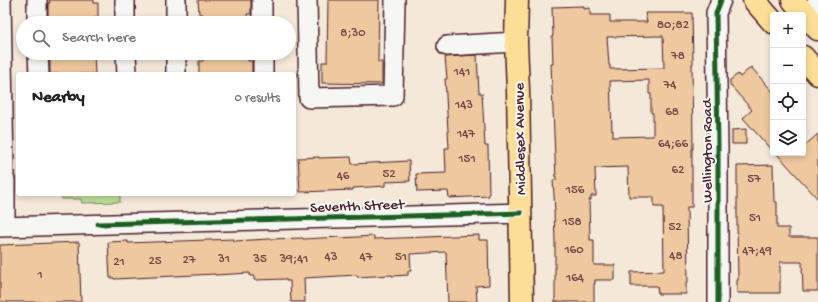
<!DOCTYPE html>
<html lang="en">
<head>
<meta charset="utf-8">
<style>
	body { margin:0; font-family:"Gochi Hand",sans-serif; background:#f6f6f6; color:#222 }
	.controls { position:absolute; right:12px; top:12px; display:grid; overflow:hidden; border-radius:4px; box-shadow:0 2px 6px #0003 }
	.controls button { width:36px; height:36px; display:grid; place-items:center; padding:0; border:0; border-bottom:1px solid #e0e0e0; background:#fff; color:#222; font:20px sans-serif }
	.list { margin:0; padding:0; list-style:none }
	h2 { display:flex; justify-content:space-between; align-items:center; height:52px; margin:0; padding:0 16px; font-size:17px }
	h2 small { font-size:13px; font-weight:400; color:#767676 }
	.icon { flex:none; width:22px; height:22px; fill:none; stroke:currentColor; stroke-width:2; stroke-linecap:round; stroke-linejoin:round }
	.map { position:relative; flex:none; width:818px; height:302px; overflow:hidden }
	.search { position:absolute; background:#fff; box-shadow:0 2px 6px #0003; left:16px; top:16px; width:280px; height:44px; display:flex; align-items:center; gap:10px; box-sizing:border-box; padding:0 14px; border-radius:22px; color:#767676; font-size:15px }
	.panel { position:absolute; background:#fff; box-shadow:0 2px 6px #0003; left:16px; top:72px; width:280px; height:124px; border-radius:4px }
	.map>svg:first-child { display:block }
	.green { fill:#bce09a; stroke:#838062 }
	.building { fill:#eec89e; stroke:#4a1f2b; fill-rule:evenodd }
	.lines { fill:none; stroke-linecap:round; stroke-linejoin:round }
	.minor-casing { stroke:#4a1f2b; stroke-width:22 }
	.major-casing { stroke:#4a1f2b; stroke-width:25 }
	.minor { stroke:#f6f6f2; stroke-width:19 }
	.major { stroke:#fcde96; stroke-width:22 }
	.cycleway-casing { stroke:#f6f6f2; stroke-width:8 }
	.cycleway { stroke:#1b5e20; stroke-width:5 }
	.labels { text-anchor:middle; stroke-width:4; stroke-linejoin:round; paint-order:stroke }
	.number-label { font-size:13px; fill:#734948 }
	.street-label { font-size:15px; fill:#4a1f2b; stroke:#f6f6f2 }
</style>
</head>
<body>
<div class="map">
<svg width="818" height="302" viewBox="0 0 818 302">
	<rect width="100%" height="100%" fill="#f4e8d9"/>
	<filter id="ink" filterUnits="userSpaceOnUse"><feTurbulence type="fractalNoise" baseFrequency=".025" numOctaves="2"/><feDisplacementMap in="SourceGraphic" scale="8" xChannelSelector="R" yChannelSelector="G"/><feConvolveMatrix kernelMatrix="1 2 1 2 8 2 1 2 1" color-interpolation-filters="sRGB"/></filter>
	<g filter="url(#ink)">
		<path class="green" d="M62 194H120V202L82 203 81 199H62Z"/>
		<path class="building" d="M49 0H94V3H98V18H94V23H50V18H48V3H50Z
			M198 0H251V14H247L248 23H203V14H199Z
			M328 0H379L378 62H382V84L322 83V62H327Z
			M584 6V9L590 8V15H610V22H647L645 13H692L693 64H692L693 149H692V207H687L688 282H686V294H658L657 286H631V272L664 271 663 207H654V197H629L628 167 595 168 596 196H591V200H589L590 240H594V265H615V280H595V284H594V302H555V241L554 211H555L553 180H556L551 64H553L552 36H553L552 7ZM663 36 664 68 610 69V65H609L607 37ZM649 80V94H651V113H653V136L613 137V130L612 131 610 81Z
			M50 53H94L95 74H50Z
			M203 53H248V61H252V74H199V61H203Z
			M477 55 479 93H482L485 146H488L489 196 449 198 448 191 417 192 416 174 446 173 445 148H449L445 79H447L445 57Z
			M751 67 773 92V152L743 118 752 110 730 85V80L738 74 740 77Z
			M746 129V144H732V130Z
			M818 134V199L776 153H803V147Z
			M319 157V158L351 157 352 164 409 161 410 181 385 182V186L353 188V190L300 192 298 158Z
			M773 165 774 202H777V228H789V237H818V291H803L802 262H780V293H737V280H738L737 224V166Z
			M479 235V240H488L489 285 476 286 477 302H448L446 252 410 254 411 271H408V275L392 276V275L357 277V275L304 278 305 302H291L290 281H286V279L254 280V276H250V273L215 275V274L114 279V278H110L108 242 128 241V243L234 239V241L269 239 303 238V239L340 237V238L374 236V239Z
			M79 242 81 302H0V245Z"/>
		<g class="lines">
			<defs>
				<path id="minor" d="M37 0V23
					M125 0V23
					M176 0V23
					M262 0V23
					M307 0 309 98 393 96 395 0
					M809 19 818 0
					M447 46 516 42
					M38 53 39 74
					M126 53 127 74
					M176 53V74
					M263 53V74
					M5 180V227
					M0 193 4 181V170L1 0
					M0 227 521 213
					M718 302V148L716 13 721 0"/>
				<path id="major" d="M517 0 516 42 518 90 522 302
					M754 0 773 22
					M793 0 818 29
					M803 57 818 74"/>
			</defs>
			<use href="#minor" class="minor-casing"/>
			<use href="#major" class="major-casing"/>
			<use href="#minor" class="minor"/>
			<use href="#major" class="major"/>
			<defs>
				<path id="cycleway" d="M98 224 521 213
					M718 302V148L716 13 721 0"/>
			</defs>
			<use href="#cycleway" class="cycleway-casing"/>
			<use href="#cycleway" class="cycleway"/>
		</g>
	</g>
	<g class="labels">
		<g class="number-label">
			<text x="673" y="28">80;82</text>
			<text x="353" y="36">8;30</text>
			<text x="678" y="59">78</text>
			<text x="462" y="75">141</text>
			<text x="670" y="88">74</text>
			<text x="464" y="108">143</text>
			<text x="672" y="115">68</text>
			<text x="466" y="137">147</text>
			<text x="673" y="147">64;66</text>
			<text x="467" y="162">151</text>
			<text x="678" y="173">62</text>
			<text x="389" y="177">52</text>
			<text x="343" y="179">46</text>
			<text x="754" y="182">57</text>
			<text x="575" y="193">156</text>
			<text x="755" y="221">51</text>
			<text x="572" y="225">158</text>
			<text x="675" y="230">52</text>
			<text x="574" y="253">160</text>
			<text x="757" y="254">47;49</text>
			<text x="676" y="259">48</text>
			<text x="331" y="260">43</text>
			<text x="366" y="260">47</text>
			<text x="401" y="260">51</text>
			<text x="224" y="262">31</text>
			<text x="260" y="262">35</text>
			<text x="294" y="262">39;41</text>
			<text x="189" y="263">27</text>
			<text x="155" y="264">25</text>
			<text x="119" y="265">21</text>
			<text x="40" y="278">1</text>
			<text x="575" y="281">164</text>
		</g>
		<g class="street-label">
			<text transform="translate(519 139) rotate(-91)" y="5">Middlesex Avenue</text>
			<text transform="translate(706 151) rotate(-90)" y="5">Wellington Road</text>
			<text transform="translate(357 205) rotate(-2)" y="5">Seventh Street</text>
		</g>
	</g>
</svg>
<div class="controls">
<button>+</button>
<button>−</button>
<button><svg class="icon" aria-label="locate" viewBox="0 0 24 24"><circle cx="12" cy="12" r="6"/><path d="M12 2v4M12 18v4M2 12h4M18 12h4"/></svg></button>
<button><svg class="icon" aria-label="layers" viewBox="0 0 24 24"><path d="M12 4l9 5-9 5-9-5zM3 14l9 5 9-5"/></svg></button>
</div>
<div class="search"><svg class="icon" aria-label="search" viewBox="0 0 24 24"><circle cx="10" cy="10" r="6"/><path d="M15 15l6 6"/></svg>Search here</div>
<section class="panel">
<h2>Nearby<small>0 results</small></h2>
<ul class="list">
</ul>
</section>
</div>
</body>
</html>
